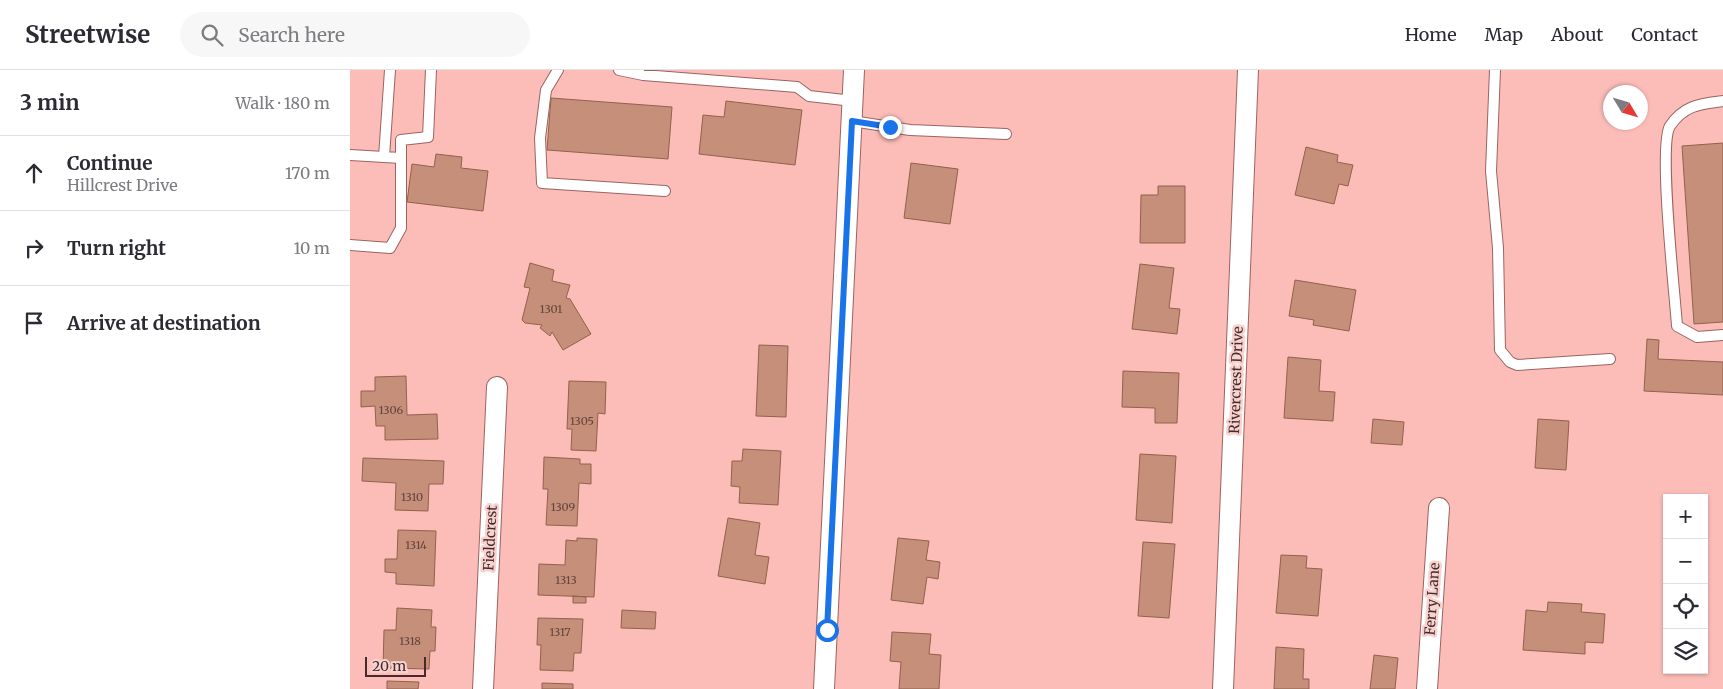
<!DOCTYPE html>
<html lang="en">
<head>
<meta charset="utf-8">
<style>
	body { margin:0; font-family:Merriweather,serif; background:#f7f7f7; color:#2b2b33 }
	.controls { position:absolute; right:15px; bottom:15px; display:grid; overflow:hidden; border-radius:0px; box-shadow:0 1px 4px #0004 }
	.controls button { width:45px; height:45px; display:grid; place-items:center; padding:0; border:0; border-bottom:1px solid #e1e1e2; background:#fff; color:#2b2b33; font:25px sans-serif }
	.compass { position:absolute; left:1253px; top:15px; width:45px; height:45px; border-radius:50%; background:#fff; box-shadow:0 1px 4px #0004; rotate:128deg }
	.scale { position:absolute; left:15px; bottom:12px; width:61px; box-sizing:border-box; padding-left:5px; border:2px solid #442b2a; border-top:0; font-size:14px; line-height:18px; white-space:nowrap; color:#442b2a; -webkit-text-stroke:4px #f8d2cf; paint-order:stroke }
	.stop { position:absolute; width:15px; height:15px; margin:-11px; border:4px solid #1a73e8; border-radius:50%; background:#fff }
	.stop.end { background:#1a73e8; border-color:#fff; box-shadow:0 1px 5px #0008 }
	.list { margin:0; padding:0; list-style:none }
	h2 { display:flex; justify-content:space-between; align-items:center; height:65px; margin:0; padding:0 20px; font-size:21px }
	h2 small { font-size:16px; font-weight:400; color:#7c7c81 }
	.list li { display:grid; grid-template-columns:32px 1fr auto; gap:15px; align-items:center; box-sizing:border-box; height:75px; padding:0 20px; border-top:1px solid #e1e1e2 }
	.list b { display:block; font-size:19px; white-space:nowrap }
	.list p { margin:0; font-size:16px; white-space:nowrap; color:#7c7c81 }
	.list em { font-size:16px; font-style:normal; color:#7c7c81 }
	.icon { flex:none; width:28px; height:28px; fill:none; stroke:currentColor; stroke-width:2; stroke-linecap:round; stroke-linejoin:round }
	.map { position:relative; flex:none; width:1373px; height:619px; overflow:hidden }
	header { display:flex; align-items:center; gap:30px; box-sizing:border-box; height:70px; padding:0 25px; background:#fff; border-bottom:1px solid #e1e1e2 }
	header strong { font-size:24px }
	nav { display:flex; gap:28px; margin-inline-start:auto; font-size:18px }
	.search { width:350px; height:45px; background:#f7f7f7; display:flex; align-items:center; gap:12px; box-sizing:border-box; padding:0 18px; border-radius:28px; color:#7c7c81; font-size:19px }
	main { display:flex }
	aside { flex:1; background:#fff }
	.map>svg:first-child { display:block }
	.building { fill:#c58f79; stroke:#93614c }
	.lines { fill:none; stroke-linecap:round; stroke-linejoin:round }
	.service-casing { stroke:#9b6360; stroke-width:12 }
	.minor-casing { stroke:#9b6360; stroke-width:22 }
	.service { stroke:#fff; stroke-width:10 }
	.minor { stroke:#fff; stroke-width:20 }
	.route { stroke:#1a73e8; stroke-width:6 }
	.labels { text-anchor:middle; stroke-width:5; stroke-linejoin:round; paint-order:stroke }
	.number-label { font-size:11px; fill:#64443e }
	.street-label { font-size:14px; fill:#442b2a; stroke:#f8d2cf }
</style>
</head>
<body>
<header>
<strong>Streetwise</strong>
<div class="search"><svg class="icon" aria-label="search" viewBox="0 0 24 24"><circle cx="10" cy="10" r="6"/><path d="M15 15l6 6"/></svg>Search here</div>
<nav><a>Home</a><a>Map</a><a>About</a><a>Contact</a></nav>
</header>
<main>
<aside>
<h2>3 min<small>Walk · 180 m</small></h2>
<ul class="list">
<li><svg class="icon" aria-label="ahead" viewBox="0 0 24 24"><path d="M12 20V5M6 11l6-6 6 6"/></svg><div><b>Continue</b><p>Hillcrest Drive</p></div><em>170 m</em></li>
<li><svg class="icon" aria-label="right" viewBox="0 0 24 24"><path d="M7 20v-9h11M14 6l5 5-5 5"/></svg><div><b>Turn right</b></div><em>10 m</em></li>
<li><svg class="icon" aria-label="arrive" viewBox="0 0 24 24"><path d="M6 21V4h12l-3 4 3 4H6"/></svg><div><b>Arrive at destination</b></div></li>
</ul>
</aside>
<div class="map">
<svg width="1373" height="619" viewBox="0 0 1373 619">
	<rect width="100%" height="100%" fill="#fcbdb9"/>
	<path class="building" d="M201 28 322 37 318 89 197 80Z
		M376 31 452 40 445 95 349 84 353 45 374 47Z
		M1373 73V252L1344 254 1332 76Z
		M956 77 988 85 987 92 1003 95 998 116 989 114 984 134 945 125Z
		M86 84 112 87 111 98 138 101 133 141 57 132 62 94 84 97Z
		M561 93 608 99 600 154 554 148Z
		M808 116H835V173H790L791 125H808Z
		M180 193 204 200 202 211 220 215 216 228 220 229 241 264 213 280 202 262 200 266 190 258 192 255 175 253 172 250 180 218 174 217Z
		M790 194 824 198 819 238 830 239 827 264 782 259Z
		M945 210 1006 220 999 261 963 255 964 250 939 246Z
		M1297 269 1309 270 1308 289 1373 292V325L1294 321Z
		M409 275 438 276 436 347 406 346Z
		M938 287 971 290 969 321 985 322 983 351 934 348Z
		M773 301 829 303 827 353H805V338L772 337Z
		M56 306 57 345 87 344 88 369 35 370V356H26L25 336 11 337V321H25V307Z
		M219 311 256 312 255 344 248 343 246 381 221 380 222 359H217Z
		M1023 349 1054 352 1052 375 1021 373Z
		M1188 349 1219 351 1216 400 1185 398Z
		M393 379 431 381 428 435 389 433 390 417 381 416 382 391H392Z
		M790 384 826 386 822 453 786 450Z
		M194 387 230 389V394H241V414L229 413 227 456 196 455 198 419H193Z
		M13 388 94 391 93 414H79L78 441 45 440 46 413 12 411Z
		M378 448 410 453 405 485 419 487 415 514 368 506Z
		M48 460 86 461 84 516 46 514V503L35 502V489H47Z
		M227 468 247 469 244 527 188 525 189 494 215 495 216 470 227 471Z
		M548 468 579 471 576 490 590 492 588 509 577 507 573 534 541 530Z
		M793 472 825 474 819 548 788 546Z
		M931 485 957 486 956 498 972 499 968 546 926 543Z
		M223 526 236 527V533H223Z
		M1198 532 1232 534 1231 542 1255 544 1253 573 1235 572V584L1173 580 1176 540 1197 542Z
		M47 538 82 540 81 557H86L85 581H80L79 599 33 598 34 560H46Z
		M272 540 306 542 305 559 271 558Z
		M188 548 233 549 231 583H224L223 601 190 600 191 575H187Z
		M542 562 581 564 579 584 591 585 589 619H549L551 592 540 591Z
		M926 577 954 579 953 609H959V619H924Z
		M1024 585 1048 588 1045 619H1020Z
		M37 611 69 612 68 619H37Z
		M192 613 223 614V619H192Z"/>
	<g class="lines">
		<defs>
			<path id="service" d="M208 0 196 20 190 68 192 113 315 121
				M269 0 293 5 447 17 459 26 503 31
				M1145 0 1141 101 1148 178 1150 280 1160 292 1167 295 1260 289
				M1373 31C1350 34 1334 35 1320 56 1308 75 1325 225 1327 256L1347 267 1373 265
				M502 51 560 60 656 64
				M0 85 51 88
				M34 87 40 0
				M0 175 40 178 51 158V70L78 67 81 0"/>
			<path id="minor" d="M133 619 147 317
				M474 619 504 0
				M873 619 898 0
				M1077 619 1089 438"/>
		</defs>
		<use href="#service" class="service-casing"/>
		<use href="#minor" class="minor-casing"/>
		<use href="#service" class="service"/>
		<use href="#minor" class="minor"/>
	</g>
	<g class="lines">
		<path class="route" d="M477 560 502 51 540 57"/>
	</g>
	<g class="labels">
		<g class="number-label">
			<text x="201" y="243">1301</text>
			<text x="41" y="344">1306</text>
			<text x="232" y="355">1305</text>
			<text x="62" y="431">1310</text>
			<text x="213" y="441">1309</text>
			<text x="66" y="479">1314</text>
			<text x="216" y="514">1313</text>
			<text x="210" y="566">1317</text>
			<text x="60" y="575">1318</text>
		</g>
		<g class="street-label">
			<text transform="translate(886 310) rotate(-88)" y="5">Rivercrest Drive</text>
			<text transform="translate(140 468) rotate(-87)" y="5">Fieldcrest</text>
			<text transform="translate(1082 529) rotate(-86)" y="5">Ferry Lane</text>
		</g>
	</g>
</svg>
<div class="controls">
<button>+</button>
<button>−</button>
<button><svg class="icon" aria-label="locate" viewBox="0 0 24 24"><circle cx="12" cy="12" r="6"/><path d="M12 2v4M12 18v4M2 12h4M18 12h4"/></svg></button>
<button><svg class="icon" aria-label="layers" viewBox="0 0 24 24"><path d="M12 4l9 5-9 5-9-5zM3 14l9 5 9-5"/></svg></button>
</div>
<svg class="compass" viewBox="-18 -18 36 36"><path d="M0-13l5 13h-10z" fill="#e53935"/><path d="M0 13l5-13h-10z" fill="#7c7c81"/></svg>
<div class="scale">20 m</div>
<div class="stop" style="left:477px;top:560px"></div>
<div class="stop end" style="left:540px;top:57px"></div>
</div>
</main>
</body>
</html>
